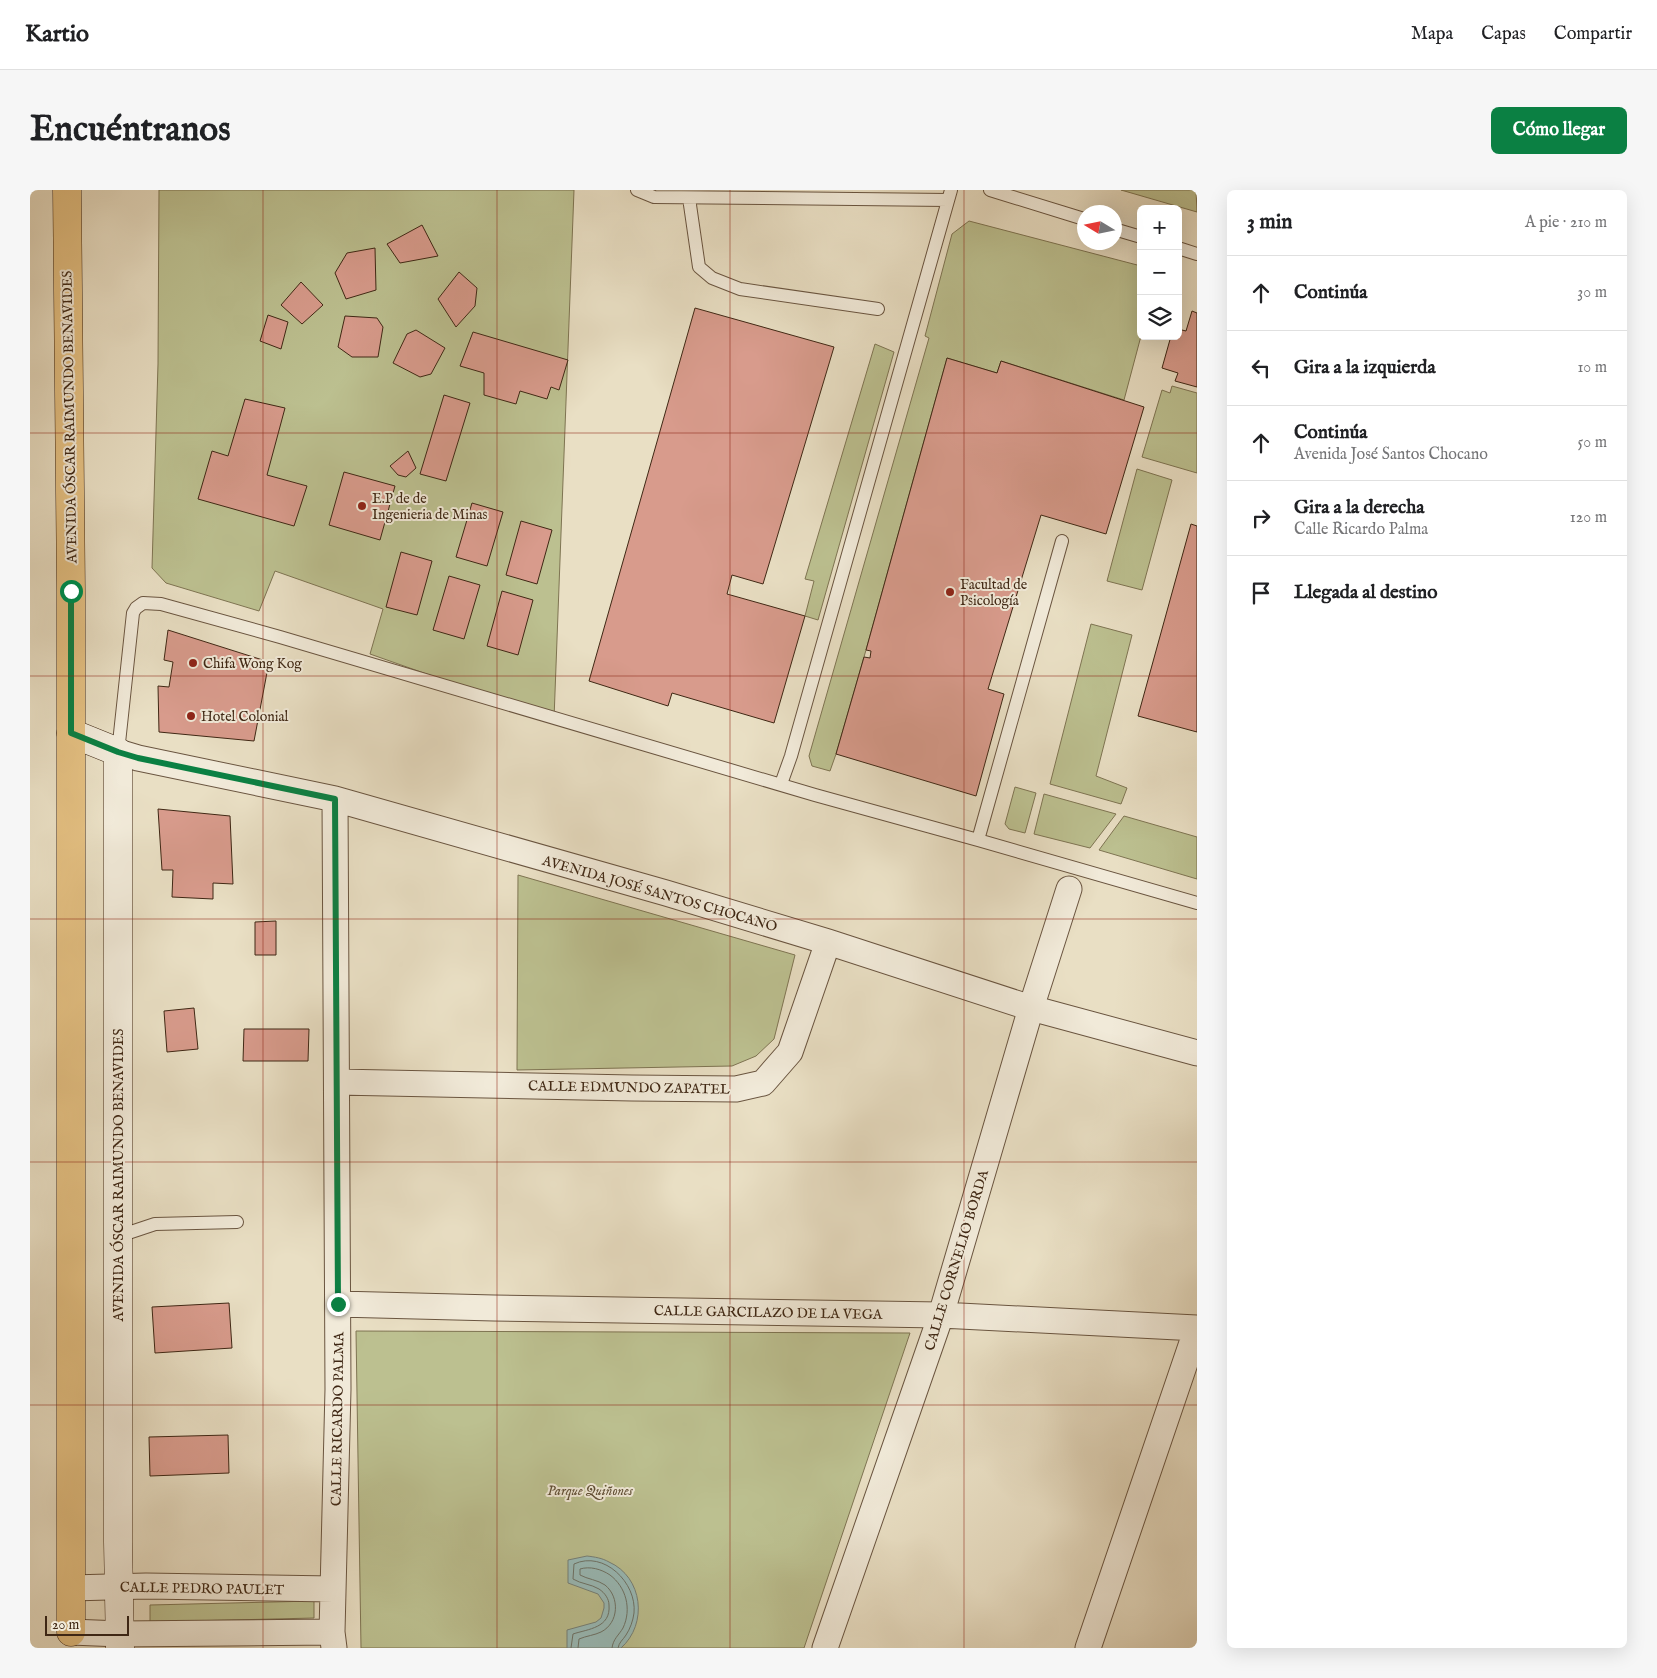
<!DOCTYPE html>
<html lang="es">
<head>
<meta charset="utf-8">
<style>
	body { margin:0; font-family:"IM FELL English",serif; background:#f6f6f6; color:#202124 }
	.controls { position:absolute; right:15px; top:15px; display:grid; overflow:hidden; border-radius:8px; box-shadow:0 5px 20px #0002 }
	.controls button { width:45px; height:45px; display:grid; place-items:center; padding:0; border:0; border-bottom:1px solid #e0e0e0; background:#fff; color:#202124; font:25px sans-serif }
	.compass { position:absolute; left:1047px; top:15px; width:45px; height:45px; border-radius:50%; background:#fff; box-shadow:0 5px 20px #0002; rotate:280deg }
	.scale { position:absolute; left:15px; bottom:12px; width:84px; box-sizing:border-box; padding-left:5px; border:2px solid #3f2714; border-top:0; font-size:14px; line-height:18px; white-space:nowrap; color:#3f2714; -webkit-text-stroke:4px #f1ead9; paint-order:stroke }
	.stop { position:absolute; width:15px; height:15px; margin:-11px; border:4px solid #0b8043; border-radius:50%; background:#fff }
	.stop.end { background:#0b8043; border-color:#fff; box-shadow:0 1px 5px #0008 }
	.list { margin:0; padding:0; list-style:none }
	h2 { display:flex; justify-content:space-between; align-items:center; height:65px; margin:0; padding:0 20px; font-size:21px }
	h2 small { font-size:16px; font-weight:400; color:#757577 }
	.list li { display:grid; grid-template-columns:32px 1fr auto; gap:15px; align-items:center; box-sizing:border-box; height:75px; padding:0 20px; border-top:1px solid #e0e0e0 }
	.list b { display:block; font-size:19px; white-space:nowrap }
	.list p { margin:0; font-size:16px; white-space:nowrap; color:#757577 }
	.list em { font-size:16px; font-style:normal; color:#757577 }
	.icon { flex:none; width:28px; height:28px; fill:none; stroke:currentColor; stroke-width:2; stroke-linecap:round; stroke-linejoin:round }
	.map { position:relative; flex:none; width:1167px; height:1458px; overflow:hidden; border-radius:8px }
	header { display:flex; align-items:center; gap:30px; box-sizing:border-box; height:70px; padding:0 25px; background:#fff; border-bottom:1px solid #e0e0e0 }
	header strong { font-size:24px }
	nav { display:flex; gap:28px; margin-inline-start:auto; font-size:18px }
	.intro { display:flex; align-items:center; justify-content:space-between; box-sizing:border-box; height:120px; padding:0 30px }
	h1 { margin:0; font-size:35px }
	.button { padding:12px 22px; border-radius:8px; background:#0b8043; color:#fff; font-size:18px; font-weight:700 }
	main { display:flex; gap:30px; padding:0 30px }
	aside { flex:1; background:#fff; border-radius:8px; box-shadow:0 5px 20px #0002 }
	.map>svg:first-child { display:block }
	.green { fill:#bcc090; stroke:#7e7452 }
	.water { fill:#99bcba; stroke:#758078 }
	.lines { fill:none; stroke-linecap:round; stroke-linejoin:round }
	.shore { stroke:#6c7267; stroke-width:1 }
	.building { fill:#d89b8c; stroke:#3f2714 }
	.service-casing { stroke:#6a5540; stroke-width:14 }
	.minor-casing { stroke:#6a5540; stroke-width:27 }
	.secondary-casing { stroke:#3f2714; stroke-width:29 }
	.primary-casing { stroke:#3f2714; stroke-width:29 }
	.service { stroke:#f1ead9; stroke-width:12 }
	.minor { stroke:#f1ead9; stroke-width:25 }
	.secondary { stroke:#f1ead9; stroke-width:28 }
	.primary { stroke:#e4c082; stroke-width:28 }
	.route { stroke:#0b8043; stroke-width:6 }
	.grid { fill:none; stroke:#8f2418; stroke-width:1; stroke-opacity:0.55 }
	.poi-dot { fill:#8f2418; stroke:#f1ead9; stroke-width:2 }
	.labels { text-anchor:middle; stroke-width:4; stroke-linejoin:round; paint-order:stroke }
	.street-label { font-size:14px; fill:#3f2714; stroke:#f1ead9 }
	.poi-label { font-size:14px; fill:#3f2714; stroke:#f1ead9; text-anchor:start }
	.park-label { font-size:14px; font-style:italic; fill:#5e4d33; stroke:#f1ead9 }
</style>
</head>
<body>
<header>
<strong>Kartio</strong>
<nav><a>Mapa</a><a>Capas</a><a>Compartir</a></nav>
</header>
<div class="intro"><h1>Encuéntranos</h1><a class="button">Cómo llegar</a></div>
<main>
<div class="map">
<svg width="1167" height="1458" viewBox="0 0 1167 1458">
	<rect width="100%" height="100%" fill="#e9dfc4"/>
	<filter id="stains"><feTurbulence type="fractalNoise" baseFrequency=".004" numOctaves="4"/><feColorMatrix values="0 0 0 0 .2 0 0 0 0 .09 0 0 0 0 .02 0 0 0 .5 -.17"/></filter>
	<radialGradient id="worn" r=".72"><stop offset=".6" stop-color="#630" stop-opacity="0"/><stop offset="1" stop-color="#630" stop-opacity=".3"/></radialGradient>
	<path class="green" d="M129 0H544L524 529 340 464 353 419 245 381 229 421 136 393 122 378 128 174Z
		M1091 0H1166L1167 22Z
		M939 31 1111 76V146L1094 210 971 171 967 183 917 168 836 460 806 564 800 581 782 576 779 566 899 148 895 146 922 44Z
		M845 154 864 162 788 430 775 426 784 391 775 389Z
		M1142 196 1167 203V283L1112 267 1132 200 1140 203Z
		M1107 279 1142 290 1112 400 1077 391Z
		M1061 434 1102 445 1066 586 1097 598 1091 614 1020 594Z
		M985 597 1006 603 995 643 979 639 975 634Z
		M1014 604 1086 624 1060 658 1004 644Z
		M1094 626 1167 647V689L1069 660Z
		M488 685 765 765 744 849 726 866 702 876 487 880Z
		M326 1141 880 1143 774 1458H331Z
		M284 1411V1428L120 1432V1415Z"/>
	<path class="water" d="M557 1366C565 1367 572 1368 579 1372 613 1387 618 1434 591 1458H537V1440L566 1432 571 1428 574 1418V1413L568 1404 538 1393V1370Z"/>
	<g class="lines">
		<path class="shore" d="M541 1458 543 1444C558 1439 581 1438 579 1415 579 1409 575 1403 569 1399 561 1394 551 1394 543 1389L544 1374C574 1360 607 1393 604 1423 603 1431 600 1439 596 1445 593 1450 589 1452 588 1458
			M548 1458 549 1449C556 1446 565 1445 571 1442 589 1433 590 1407 575 1395 568 1390 557 1389 550 1385V1379C560 1376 571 1379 580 1385 596 1397 602 1419 593 1438 589 1445 583 1449 582 1458"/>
	</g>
	<path class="building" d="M392 35 408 66 370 73 357 54Z
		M345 58 346 100 316 109 305 83 317 63Z
		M429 82 447 98 445 116 426 137 408 109Z
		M271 92 293 115 272 134 251 115Z
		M665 118 804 157 733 394 702 385 697 404 775 426 744 533 642 503 638 516 559 491Z
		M1162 121 1167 123V197L1145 191 1148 183 1132 178 1141 146H1148V139L1156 141Z
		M238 125 258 132 251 159 230 151Z
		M315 126 347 128 353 137 348 167H322L308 157Z
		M386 140 415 158 401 184 390 187 363 173 377 144Z
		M443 142 538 170 529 200 521 197 517 209 490 201 486 214 454 205V183L430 176Z
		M917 168 967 183 971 171 1114 217 1076 344 1011 325 958 499 974 504 946 606 806 564 834 467 840 468 841 461 836 460Z
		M414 205 440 213 416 291 390 284Z
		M215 209 255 218 237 285 277 296 264 336 168 309 182 261 198 266Z
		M378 261 386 278 376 287 368 285 360 276Z
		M314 282 365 296 350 350 299 335Z
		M442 313 473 322 457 376 426 367Z
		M491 331 522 340 507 394 476 385Z
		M1161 334 1167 336V542L1108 526Z
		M371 362 402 371 387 425 356 417Z
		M419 386 450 395 434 449 403 440Z
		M472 401 503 410 488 465 457 456Z
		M138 440 239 472 224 551 129 542 128 496 139 497 143 472 134 470Z
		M128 619 200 626 203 694 183 693V709L142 707 143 680H132Z
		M246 731V765H225V732Z
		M164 818 168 859 137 862 134 821Z
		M214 839H279L278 871H213Z
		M199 1113 202 1158 125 1163 122 1117Z
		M198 1245 199 1283 120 1286 119 1247Z"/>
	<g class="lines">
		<defs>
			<path id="service" d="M607 0 624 7 918 10
				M960 0 1054 29
				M659 8 669 77 682 88 710 99 848 119
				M1084 39 1111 47
				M1148 58 1167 64
				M88 562 103 423 106 418 113 413 131 414 250 447 785 605 948 650 1167 713
				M751 594 761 566 921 0
				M948 650 1032 351
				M89 1046 125 1034 207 1032"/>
			<path id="minor" d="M88 562 108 568 305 609 636 703 798 752 1001 818 1167 863
				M307 892 602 898 706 899 733 893 760 862 798 752
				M308 1114 464 1118 911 1125 1167 1138
				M41 1398 116 1396 303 1399
				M41 1442 90 1444 302 1442
				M304 1458 302 1442 308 1199 305 609
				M795 1458 911 1125 1001 818 1039 699
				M1058 1458 1167 1138"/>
			<path id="secondary" d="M41 543 88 562V1352L90 1458"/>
			<path id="primary" d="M37 0 41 401V1442"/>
		</defs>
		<use href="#service" class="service-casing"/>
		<use href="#minor" class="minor-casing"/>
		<use href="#secondary" class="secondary-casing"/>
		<use href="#primary" class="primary-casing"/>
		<use href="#service" class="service"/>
		<use href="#minor" class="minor"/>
		<use href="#secondary" class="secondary"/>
		<use href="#primary" class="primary"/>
	</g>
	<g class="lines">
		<path class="route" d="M41 401V543L88 562 108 568 305 609 308 1114"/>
	</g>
	<path class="grid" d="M233 0V1458M467 0V1458M700 0V1458M934 0V1458M0 243H1167M0 486H1167M0 729H1167M0 972H1167M0 1215H1167"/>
	<g class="poi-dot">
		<circle cx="332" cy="316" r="5"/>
		<circle cx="920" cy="402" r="5"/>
		<circle cx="163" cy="473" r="5"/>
		<circle cx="161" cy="526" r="5"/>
	</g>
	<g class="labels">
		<g class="street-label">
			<text transform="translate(39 227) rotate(-91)" y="5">AVENIDA ÓSCAR RAIMUNDO BENAVIDES</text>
			<text transform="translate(630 703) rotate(16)" y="5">AVENIDA JOSÉ SANTOS CHOCANO</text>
			<text transform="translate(599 897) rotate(1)" y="5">CALLE EDMUNDO ZAPATEL</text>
			<text transform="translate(88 985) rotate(-90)" y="5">AVENIDA ÓSCAR RAIMUNDO BENAVIDES</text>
			<text transform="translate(926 1070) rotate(-73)" y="5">CALLE CORNELIO BORDA</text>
			<text transform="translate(738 1122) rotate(1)" y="5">CALLE GARCILAZO DE LA VEGA</text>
			<text transform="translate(307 1229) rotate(-89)" y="5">CALLE RICARDO PALMA</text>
			<text transform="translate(172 1398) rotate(1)" y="5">CALLE PEDRO PAULET</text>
		</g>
		<g class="poi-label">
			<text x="342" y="313">E.P de de<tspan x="342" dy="16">Ingenieria de Minas</tspan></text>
			<text x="930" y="399">Facultad de<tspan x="930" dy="16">Psicología</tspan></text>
			<text x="173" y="478">Chifa Wong Kog</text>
			<text x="171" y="531">Hotel Colonial</text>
		</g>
		<g class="park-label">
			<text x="560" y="1305">Parque Quiñones</text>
		</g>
	</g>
	<rect width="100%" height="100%" filter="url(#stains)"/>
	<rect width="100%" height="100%" fill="url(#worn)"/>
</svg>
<div class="controls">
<button>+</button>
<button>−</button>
<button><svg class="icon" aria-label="layers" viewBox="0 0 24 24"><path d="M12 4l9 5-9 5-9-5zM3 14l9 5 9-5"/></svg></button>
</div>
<svg class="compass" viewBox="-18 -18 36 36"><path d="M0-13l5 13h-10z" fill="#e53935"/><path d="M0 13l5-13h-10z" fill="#757577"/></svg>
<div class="scale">20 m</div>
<div class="stop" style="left:41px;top:401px"></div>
<div class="stop end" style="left:308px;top:1114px"></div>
</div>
<aside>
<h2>3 min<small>A pie · 210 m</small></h2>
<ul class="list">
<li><svg class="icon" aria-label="ahead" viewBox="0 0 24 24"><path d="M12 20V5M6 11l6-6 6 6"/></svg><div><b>Continúa</b></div><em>30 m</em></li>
<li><svg class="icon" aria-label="left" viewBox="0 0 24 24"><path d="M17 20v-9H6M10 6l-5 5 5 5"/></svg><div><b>Gira a la izquierda</b></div><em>10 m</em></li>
<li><svg class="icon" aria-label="ahead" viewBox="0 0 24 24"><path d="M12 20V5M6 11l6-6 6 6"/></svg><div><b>Continúa</b><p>Avenida José Santos Chocano</p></div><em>50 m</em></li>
<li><svg class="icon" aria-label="right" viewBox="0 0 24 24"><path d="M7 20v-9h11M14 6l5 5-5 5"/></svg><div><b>Gira a la derecha</b><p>Calle Ricardo Palma</p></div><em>120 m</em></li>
<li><svg class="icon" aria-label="arrive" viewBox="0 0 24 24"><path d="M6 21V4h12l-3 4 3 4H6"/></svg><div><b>Llegada al destino</b></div></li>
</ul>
</aside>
</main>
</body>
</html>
